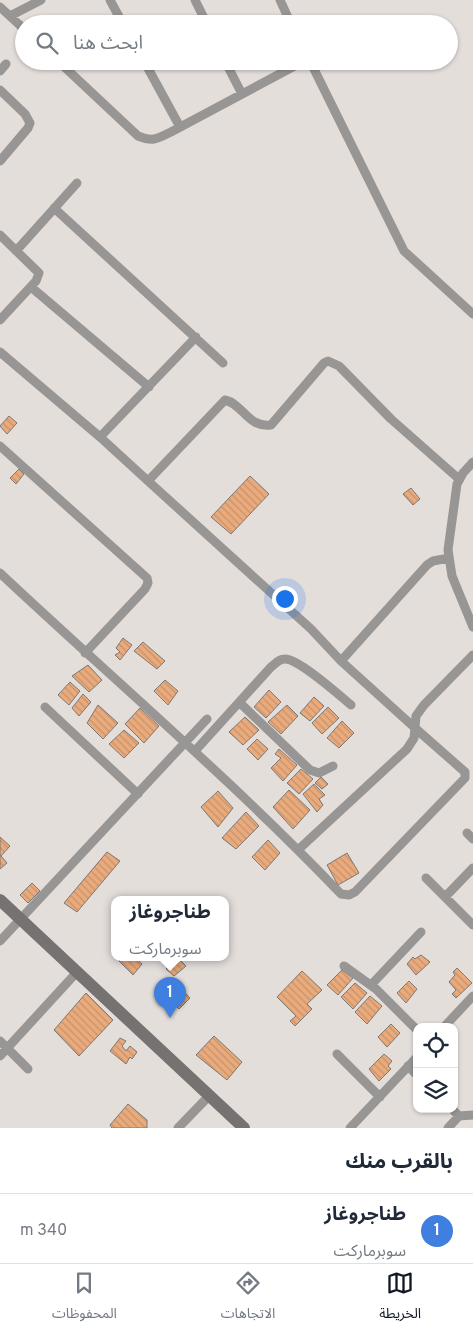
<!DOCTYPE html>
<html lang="ar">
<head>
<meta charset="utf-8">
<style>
	body { margin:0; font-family:Overpass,"Noto Sans Arabic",sans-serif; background:#f2f2f3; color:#1f2937; direction:rtl }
	.controls { position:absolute; right:15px; bottom:15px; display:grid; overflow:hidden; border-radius:10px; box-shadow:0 1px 4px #0004 }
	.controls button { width:45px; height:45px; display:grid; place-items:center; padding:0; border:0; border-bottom:1px solid #e0e1e3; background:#fff; color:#1f2937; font:25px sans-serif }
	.you { position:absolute; left:284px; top:598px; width:18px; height:18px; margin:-12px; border:4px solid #fff; border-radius:50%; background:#1a73e8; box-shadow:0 0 0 8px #1a73e833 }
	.badge { display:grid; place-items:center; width:32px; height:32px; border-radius:50%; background:#111827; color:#fff; font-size:16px; font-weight:700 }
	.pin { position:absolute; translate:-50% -41px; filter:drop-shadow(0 1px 2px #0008) }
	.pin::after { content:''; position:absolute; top:26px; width:18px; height:15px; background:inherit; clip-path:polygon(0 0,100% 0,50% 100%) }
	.popup { position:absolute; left:111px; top:896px; width:118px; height:65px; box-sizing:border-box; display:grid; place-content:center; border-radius:10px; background:#fff; filter:drop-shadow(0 1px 4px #0005); font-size:16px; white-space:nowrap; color:#747a83 }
	.popup b { font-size:19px; color:#1f2937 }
	.popup::after { content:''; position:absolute; left:50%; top:100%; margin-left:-10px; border:10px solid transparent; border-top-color:#fff }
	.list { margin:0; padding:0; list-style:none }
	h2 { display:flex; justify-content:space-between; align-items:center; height:65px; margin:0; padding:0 20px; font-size:21px }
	h2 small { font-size:16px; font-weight:400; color:#747a83 }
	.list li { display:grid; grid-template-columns:32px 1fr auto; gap:15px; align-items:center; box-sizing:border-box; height:70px; padding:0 20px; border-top:1px solid #e0e1e3 }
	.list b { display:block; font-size:19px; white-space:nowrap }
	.list p { margin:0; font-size:16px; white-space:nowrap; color:#747a83 }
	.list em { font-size:16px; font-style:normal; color:#747a83 }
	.icon { flex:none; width:28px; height:28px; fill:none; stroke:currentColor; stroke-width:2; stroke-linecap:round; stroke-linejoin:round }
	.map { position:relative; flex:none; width:473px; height:1128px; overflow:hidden; direction:ltr }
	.search { position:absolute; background:#fff; box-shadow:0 1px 4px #0004; left:15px; right:15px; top:15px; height:55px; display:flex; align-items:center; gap:12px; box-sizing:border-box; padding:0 18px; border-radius:28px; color:#747a83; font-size:19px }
	.sheet { height:135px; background:#fff }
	nav { display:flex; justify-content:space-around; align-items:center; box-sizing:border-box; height:70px; border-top:1px solid #e0e1e3; background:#fff; font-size:14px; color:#747a83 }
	nav a { display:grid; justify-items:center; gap:2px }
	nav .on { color:#111827 }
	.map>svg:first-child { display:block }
	.building { fill:url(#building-back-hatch); stroke:#7c7875 }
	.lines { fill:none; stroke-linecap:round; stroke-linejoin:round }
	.street { stroke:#989595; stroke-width:9 }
	.secondary { stroke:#767272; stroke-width:12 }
</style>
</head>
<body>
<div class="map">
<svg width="473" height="1128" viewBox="0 0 473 1128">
	<defs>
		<pattern id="building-back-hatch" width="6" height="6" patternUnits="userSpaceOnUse" patternTransform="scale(1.25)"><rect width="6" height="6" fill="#e9aa7c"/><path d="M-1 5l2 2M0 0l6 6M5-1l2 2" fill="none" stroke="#c8926b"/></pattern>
	</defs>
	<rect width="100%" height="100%" fill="#e4dedb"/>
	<path class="building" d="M9 416 17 423 7 434 0 426Z
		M19 469 24 474 16 484 10 478Z
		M250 476 269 494 231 534 211 517Z
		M411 488 420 499 413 505 403 494Z
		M123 638 132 645 120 660 115 655 120 652 116 648Z
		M143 642 165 661 157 669 134 651Z
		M88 665 102 680 89 692 72 676Z
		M165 680 178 691 168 705 154 691Z
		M70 682 80 691 69 705 58 695Z
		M269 690 281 702 266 718 254 707Z
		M83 694 91 702 79 716 72 708Z
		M314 697 324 706 310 721 300 713Z
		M98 705 118 723 103 739 87 723Z
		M287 705 298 716 281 734 268 722Z
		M328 707 339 718 322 734 312 723Z
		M140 708 159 726 144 743 125 724Z
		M245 717 259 730 243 745 229 732Z
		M342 721 354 733 339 748 327 738Z
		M124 730 139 743 124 758 109 744Z
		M257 739 268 749 258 760 247 749Z
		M279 749 297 765 283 781 271 768 281 758 275 754Z
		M301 769 313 779 299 794 287 783Z
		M321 777 328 784 322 789 315 783Z
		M314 784 325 795 319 799 323 805 317 812 303 794Z
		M289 790 310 810 293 829 273 807Z
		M218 791 233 808 218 827 201 807Z
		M246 812 259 826 236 849 222 838Z
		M0 837 10 846 1 856 7 863 0 869Z
		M268 840 280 853 265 870 252 857Z
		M107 852 120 861 77 912 64 903Z
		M347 853 359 873 338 885 327 865Z
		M32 883 40 891 28 903 20 895Z
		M421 955 430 962 416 975 407 964 413 957 415 959Z
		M123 957H134L142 964 133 975 119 961Z
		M178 958 186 966 174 976 166 969Z
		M457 968 472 983 456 998 452 994 456 990 449 982 455 975 453 972Z
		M342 970 353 978 338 995 327 985Z
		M302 971 322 990 307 1004 312 1009 295 1026 290 1021 296 1016 277 997Z
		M172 979 190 998 179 1009 161 989Z
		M409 981 417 989 406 1003 397 993Z
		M355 983 367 993 353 1009 341 997Z
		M86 993 113 1020 79 1056 54 1030Z
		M370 996 382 1006 367 1024 355 1012Z
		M391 1024 400 1033 387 1047 378 1037Z
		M214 1036 242 1062 227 1080 196 1055Z
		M120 1038 126 1041 122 1046 126 1051 130 1046 137 1052 132 1059 130 1057 126 1064 110 1051Z
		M384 1054 392 1061 388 1066 391 1069 379 1081 369 1069Z
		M128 1104 147 1120V1128H112L110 1125Z"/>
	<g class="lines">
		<path class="street" d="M110 0 123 24
			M195 0 207 24
			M280 0 291 24
			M0 7 24 29
			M10 16 41 0
			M58 61 138 136C153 142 157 139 171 132L304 61
			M144 61 180 127
			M225 61 242 94
			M310 61 404 251 473 314
			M0 71 6 64
			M0 90 25 114 30 123 28 128 0 161
			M54 208 223 363
			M0 235 39 273 36 281 0 320
			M16 251 77 183
			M31 287 149 387
			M0 352 100 437 148 481 225 400C243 404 248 428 271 425L324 363 328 361 339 366 391 419 459 479
			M100 437 196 337
			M0 446 147 578 148 583 145 589 85 653
			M473 462 463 473 457 484 448 550 452 576 473 627
			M148 481 311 629 341 661 415 728 414 738 407 749 299 849
			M0 573C114 680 233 781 341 894L349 895 355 892 465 778V772L415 728 416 716 424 705 473 655
			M341 661 427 565 433 561 449 558
			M239 702 310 770 319 773 333 766
			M45 707 138 794
			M195 751 271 667C276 663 279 659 285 659 299 659 339 695 351 705
			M467 833 473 839
			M426 878 473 925
			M445 897 473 868
			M0 941 207 719
			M344 966 376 989 417 1030
			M371 985 421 932
			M444 1027 473 996
			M0 1041 28 1069
			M337 1054 380 1097
			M0 1056 77 972
			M408 1066 417 1075
			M452 1109 459 1116 473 1115
			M178 1128 209 1096
			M350 1128 417 1057
			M448 1128 459 1116"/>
		<path class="secondary" d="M0 900 244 1128"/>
	</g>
</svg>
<div class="controls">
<button><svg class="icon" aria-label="locate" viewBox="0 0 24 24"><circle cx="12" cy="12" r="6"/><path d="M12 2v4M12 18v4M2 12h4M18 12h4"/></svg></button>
<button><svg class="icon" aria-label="layers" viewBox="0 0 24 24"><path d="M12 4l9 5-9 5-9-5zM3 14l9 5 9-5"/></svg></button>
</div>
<div class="you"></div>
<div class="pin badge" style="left:170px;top:1018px;background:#3f7fe0">1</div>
<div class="popup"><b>طناجروغاز</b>سوبرماركت</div>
<div class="search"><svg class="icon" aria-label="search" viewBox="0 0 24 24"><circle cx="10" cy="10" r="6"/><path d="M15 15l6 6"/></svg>ابحث هنا</div>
</div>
<section class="sheet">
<h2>بالقرب منك<small></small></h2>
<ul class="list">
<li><span class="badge" style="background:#3f7fe0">1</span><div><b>طناجروغاز</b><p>سوبرماركت</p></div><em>340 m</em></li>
</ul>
</section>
<nav>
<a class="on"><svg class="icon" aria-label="map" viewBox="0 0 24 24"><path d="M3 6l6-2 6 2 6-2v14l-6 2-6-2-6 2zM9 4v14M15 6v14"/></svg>الخريطة</a>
<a><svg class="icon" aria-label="directions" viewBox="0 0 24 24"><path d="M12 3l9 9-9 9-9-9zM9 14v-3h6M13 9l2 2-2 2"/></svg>الاتجاهات</a>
<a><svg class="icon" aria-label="saved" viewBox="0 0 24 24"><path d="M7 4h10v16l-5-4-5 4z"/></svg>المحفوظات</a>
</nav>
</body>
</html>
